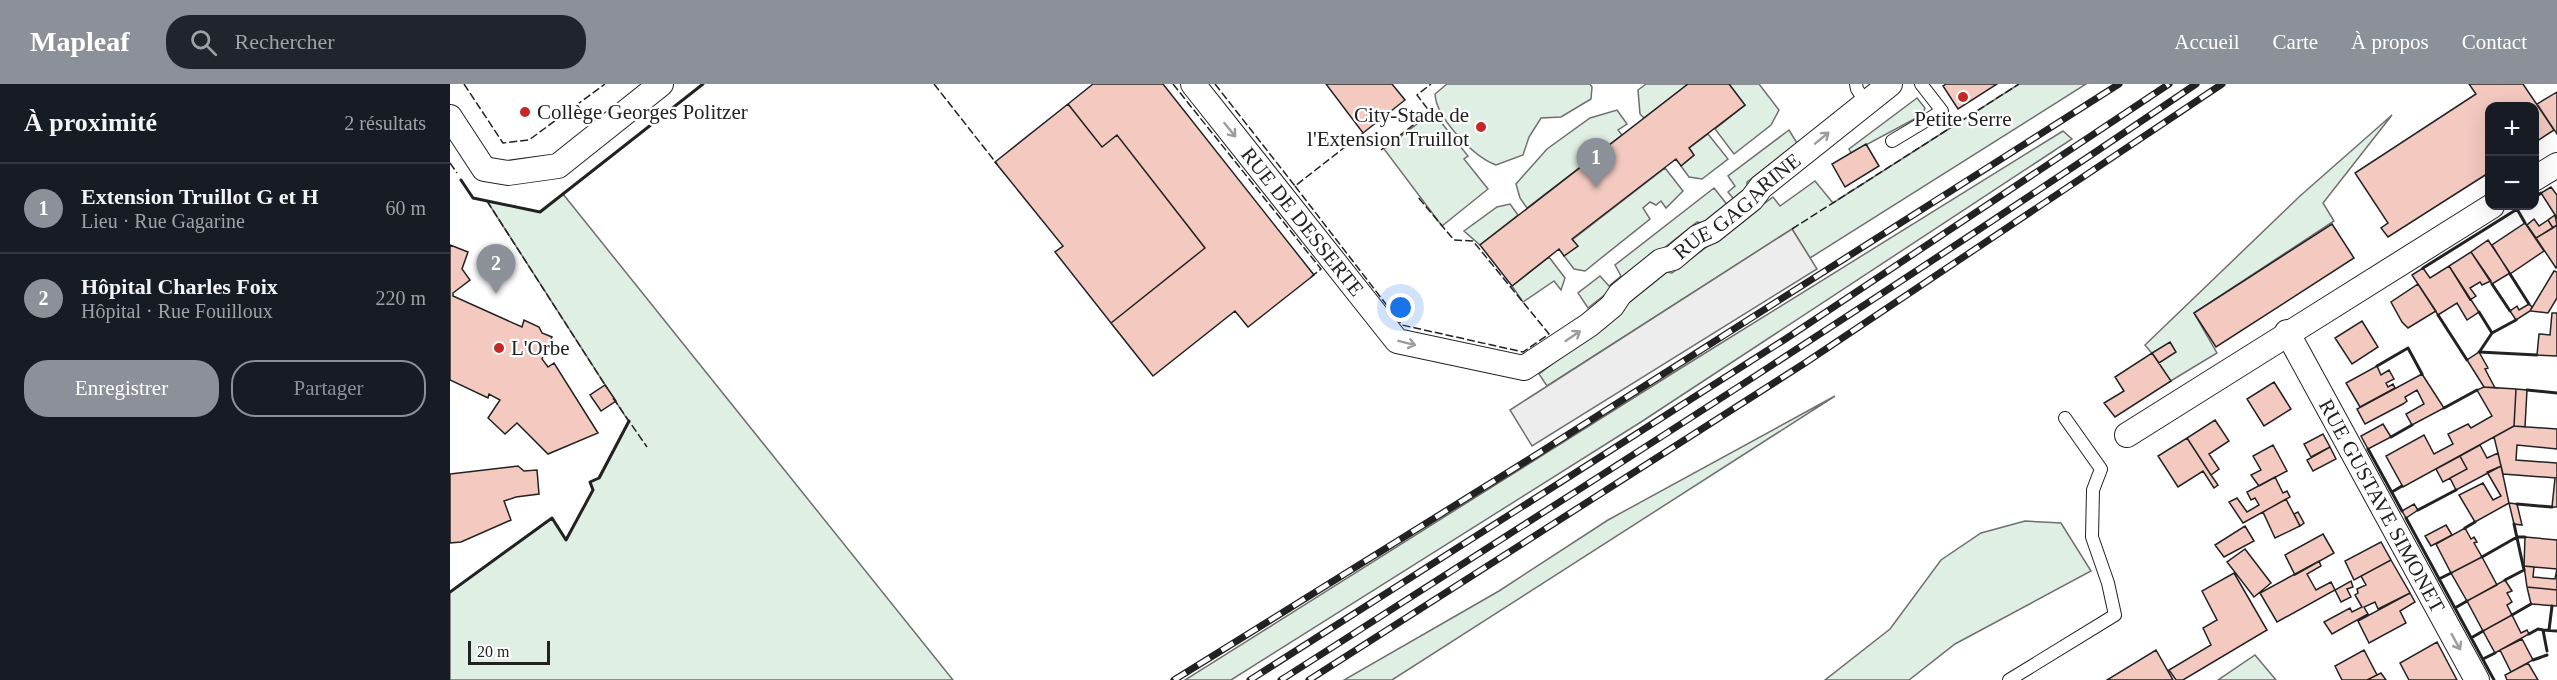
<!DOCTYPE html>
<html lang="fr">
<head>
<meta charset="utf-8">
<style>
	body { margin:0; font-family:"Times New Roman",serif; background:#20242c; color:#f1f3f6 }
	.controls { position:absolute; right:18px; top:18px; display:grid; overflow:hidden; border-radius:12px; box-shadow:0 6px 24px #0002 }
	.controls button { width:54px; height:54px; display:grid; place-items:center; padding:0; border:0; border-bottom:2px solid #363941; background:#171b24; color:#f1f3f6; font:30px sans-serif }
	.scale { position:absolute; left:18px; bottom:15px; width:82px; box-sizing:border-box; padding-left:6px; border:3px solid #222; border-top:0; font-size:16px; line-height:21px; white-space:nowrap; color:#222; -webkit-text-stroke:4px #fff; paint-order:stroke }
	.you { position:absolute; left:951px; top:224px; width:21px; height:21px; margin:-15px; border:4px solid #fff; border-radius:50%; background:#1a73e8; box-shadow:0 0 0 9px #1a73e833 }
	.badge { display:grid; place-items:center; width:39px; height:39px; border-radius:50%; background:#8c9099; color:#fff; font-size:20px; font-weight:700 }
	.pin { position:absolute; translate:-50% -50px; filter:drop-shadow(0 2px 3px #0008) }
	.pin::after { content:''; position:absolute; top:32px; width:21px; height:18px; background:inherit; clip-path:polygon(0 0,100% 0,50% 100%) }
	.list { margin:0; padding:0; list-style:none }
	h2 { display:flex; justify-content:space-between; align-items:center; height:78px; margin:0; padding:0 24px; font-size:26px }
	h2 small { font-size:20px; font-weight:400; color:#9ea1a6 }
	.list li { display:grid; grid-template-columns:39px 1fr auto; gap:18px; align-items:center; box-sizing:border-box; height:90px; padding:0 24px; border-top:2px solid #363941 }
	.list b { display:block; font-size:22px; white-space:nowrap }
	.list p { margin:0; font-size:20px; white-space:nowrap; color:#9ea1a6 }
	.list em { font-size:20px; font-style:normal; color:#9ea1a6 }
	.actions { display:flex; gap:12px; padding:18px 24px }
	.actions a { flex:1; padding:14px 0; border:2px solid #8c9099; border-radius:24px; text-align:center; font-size:21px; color:#8c9099 }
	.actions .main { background:#8c9099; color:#fff }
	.icon { flex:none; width:33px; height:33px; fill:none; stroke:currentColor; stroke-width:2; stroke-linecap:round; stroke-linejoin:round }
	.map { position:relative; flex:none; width:2107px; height:596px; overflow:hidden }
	header { display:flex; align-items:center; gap:36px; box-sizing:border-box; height:84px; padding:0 30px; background:#8c9099; color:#fff }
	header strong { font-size:28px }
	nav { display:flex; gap:33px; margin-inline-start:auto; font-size:21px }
	.search { width:420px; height:54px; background:#20242c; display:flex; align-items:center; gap:15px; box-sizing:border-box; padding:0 21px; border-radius:24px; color:#9ea1a6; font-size:22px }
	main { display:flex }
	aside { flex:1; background:#171b24 }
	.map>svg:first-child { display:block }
	.green { fill:#e0efe3; stroke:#6f6f6f; stroke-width:1.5 }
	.parking { fill:#ededed; stroke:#6f6f6f; stroke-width:1.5 }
	.building { fill:#f3c9c0; stroke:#222; stroke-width:1.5 }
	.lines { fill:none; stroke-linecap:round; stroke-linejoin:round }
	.service-casing { stroke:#222; stroke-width:14 }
	.minor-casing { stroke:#222; stroke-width:26 }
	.service { stroke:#fff; stroke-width:12 }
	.minor { stroke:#fff; stroke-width:24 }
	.rail-casing { stroke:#222; stroke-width:7 }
	.rail { stroke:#fff; stroke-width:4.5; stroke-dasharray:14; stroke-linecap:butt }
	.fence { stroke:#222; stroke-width:1.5; stroke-dasharray:8 3; stroke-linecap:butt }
	.wall { stroke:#222; stroke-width:3 }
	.oneway { stroke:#9c9c9c }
	.poi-dot { fill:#c62828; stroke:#fff; stroke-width:2 }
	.labels { text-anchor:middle; stroke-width:4.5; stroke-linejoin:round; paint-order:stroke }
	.poi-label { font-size:21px; fill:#222; stroke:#fff; text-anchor:start }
	.street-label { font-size:21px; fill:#222; stroke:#fff }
</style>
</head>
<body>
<header>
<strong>Mapleaf</strong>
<div class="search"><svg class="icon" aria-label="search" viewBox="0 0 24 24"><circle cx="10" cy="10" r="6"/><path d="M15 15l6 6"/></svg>Rechercher</div>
<nav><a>Accueil</a><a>Carte</a><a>À propos</a><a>Contact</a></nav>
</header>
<main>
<aside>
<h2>À proximité<small>2 résultats</small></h2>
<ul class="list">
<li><span class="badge">1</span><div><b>Extension Truillot G et H</b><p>Lieu · Rue Gagarine</p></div><em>60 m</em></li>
<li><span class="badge">2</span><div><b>Hôpital Charles Foix</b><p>Hôpital · Rue Fouilloux</p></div><em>220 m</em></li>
</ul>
<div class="actions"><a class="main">Enregistrer</a><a>Partager</a></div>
</aside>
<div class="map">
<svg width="2107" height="596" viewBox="0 0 2107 596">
	<rect width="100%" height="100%" fill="#fff"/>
	<path class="green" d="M997 0H1140L1142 3 1141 15 1111 33 1091 34 1079 53 1073 71 1046 81C1024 73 986 34 985 10Z
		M1196 0H1238L1194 34 1190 30 1188 6Z
		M1279 0H1309L1329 26 1321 41 1284 70 1265 45 1295 21Z
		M1569 0H1636L1360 174 1342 145 1097 302 1089 290 1174 226 1175 216 1211 187 1222 189 1323 113 1330 122 1365 97 1383 119Z
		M1467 14 1475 24 1472 31 1401 69 1399 65Z
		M1167 26 1177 40 1168 46 1172 51 1077 124 1070 114 1066 100 1097 65 1140 34Z
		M983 28 1018 72 1014 75 1038 105 992 142 934 65Z
		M1942 31 1873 119 1884 137 1744 229 1767 269 1714 301 1705 273 1695 261 1850 112Z
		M1339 46 1347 59 1297 98V111L1287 119 1278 108 1285 102 1278 92Z
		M1613 47 1622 55 1191 338 781 596H735L1231 284Z
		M1258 50 1278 75 1252 95 1239 93 1231 82 1244 71 1239 64Z
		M1215 84 1233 107 1216 124 1211 117 1206 121 1200 118 1193 124 1200 135 1135 187 1124 185 1114 172 1122 156Z
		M1264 104 1279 123 1258 140 1247 138 1138 224 1128 209 1150 192 1159 202 1171 192 1165 181Z
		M113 110 503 596H0V508L102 434 116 455 143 406 140 398 150 394 179 338 37 117 90 128Z
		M1060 120 1068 131 1030 161 1014 147 1047 123Z
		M1099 173 1115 194 1111 206 1104 197 1073 218 1062 202Z
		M1385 312 942 596H894L1049 507 1158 436Z
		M1575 437 1611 439 1641 487 1505 560 1459 596H1375L1440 545 1491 476 1531 449Z
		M1805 571 1826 596H1768Z"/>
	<path class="parking" d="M1342 145 1367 185 1082 362 1060 326Z"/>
	<path class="building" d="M643 0H713L864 191 798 243 785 227 703 292 661 239 755 164 667 51 652 63 618 20Z
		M876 0H942L955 16 913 49Z
		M1238 0H1279L1295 21 1239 64 1244 71 1231 82 1226 75 1122 155 1128 162 1114 172 1109 165 1062 202 1030 161Z
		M1496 0H1547L1508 25 1493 2Z
		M2019 0H2073L2104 46 2084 59V22H2040V88L1938 153 1931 144 1938 139 1905 89 2026 10Z
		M2107 8V50L2087 20Z
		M618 20 652 63 667 51 755 164 661 239 605 168 613 162 545 78Z
		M1416 60 1429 82 1395 103 1382 80Z
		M2101 103 2107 111V134L2091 109Z
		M2105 131 2107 141 2103 144 2098 136Z
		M2084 135 2089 142 2098 136 2103 144 2086 154 2077 141Z
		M2075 139 2094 167 2060 190 2042 161Z
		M1882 140 1904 174 1766 263 1744 229Z
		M2107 141V182L2106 184 2086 154Z
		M2038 156 2060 189 2042 200 2021 168Z
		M0 161 18 168 12 185 20 196 3 209V212L72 243 74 236 89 243 92 249 102 253 92 275 98 283 104 279 148 349 98 370 67 339 55 350 38 334 50 316 39 310 38 314 0 296Z
		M2021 168 2041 197 2032 201 2030 198 2020 204 2026 212 2020 216 1999 182Z
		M1999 182 2029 228 2017 236 2007 219 1988 231 1962 191 1973 184 1980 194Z
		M2104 187 2107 188V214L2098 229 2080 227Z
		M1968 200 1986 227 1958 244 1952 238 1941 218Z
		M2079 220 2082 223 2080 227 2066 236 2060 227 2067 222 2069 226Z
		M2102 229H2107V272L2087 271 2089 250 2100 251Z
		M1912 237 1928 263 1902 280 1885 254Z
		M1720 258 1726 268 1709 279 1702 269Z
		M2029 268 2038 284 2035 285 2045 304 2034 303 2017 276Z
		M1702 269 1721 297 1665 333 1654 319 1674 307 1665 293Z
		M1927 282 1931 291 1939 286 1944 295 1936 299 1938 303 1943 300 1945 304 1910 323 1896 299Z
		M1972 290 1994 324 1962 341 1956 330 1974 320 1967 306 1955 313 1957 317 1953 320 1915 340 1907 325Z
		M1824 298 1841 325 1814 342 1797 315Z
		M155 301 166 317 151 327 140 311Z
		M2034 303 2066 305 2064 342 1953 403 1936 372 1974 351 1984 370 2003 360 1998 350 2018 340 2021 344 2042 332 2027 306Z
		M2066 305 2077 306 2075 343 2064 342Z
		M1765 336 1779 357 1759 370 1769 385 1761 391 1737 354Z
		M1933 340 1941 353 1918 365 1911 352Z
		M2064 342 2107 345V365L2067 361 2066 376 2107 379V394L2053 390 2044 353Z
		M1873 350 1880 363 1861 373 1854 360Z
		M1737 354 1761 391 1768 401 1764 404 1753 387 1728 403 1708 372Z
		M1823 361 1837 387 1809 402 1801 391 1811 386 1803 372Z
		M2030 361 2037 374 2048 369 2051 382 2006 406 2000 394 2017 385 2010 372Z
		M1880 363 1886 375 1863 387 1857 376Z
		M2010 372 2017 385 1993 398 1986 385Z
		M68 382 74 387 87 386 89 410 66 413 54 417 61 436 11 458 0 459V390Z
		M2051 382 2059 419 2025 438 2009 411 2033 399 2043 416 2051 412 2037 388Z
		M1825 393 1833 409 1837 407 1840 413 1793 439 1779 418 1787 414 1797 428 1809 421 1805 414 1801 416 1797 408Z
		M2105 394H2107V423H2102Z
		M1836 415 1850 442 1825 454 1813 428Z
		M2059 419 2067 420 2072 441 2064 440Z
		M1964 420 1968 426 1956 434 1952 427Z
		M1848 428 1854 439 1850 442 1844 430Z
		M1996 441 2002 451 1981 462 1975 452Z
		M1795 442 1804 457 1774 473 1765 461Z
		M2015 444 2021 455 2024 453 2027 458 2024 459 2032 473 2001 489 1986 460Z
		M1873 450 1884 469 1845 491 1835 471Z
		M2075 453 2107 456V485L2074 482Z
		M1931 458 1941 476 1904 496 1895 477Z
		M1795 465 1821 499 1804 513 1777 478Z
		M2032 473 2047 501 2017 517 2001 489Z
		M1941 476 1960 509 1928 525 1925 518 1914 523 1918 530 1882 550 1874 538 1900 524 1902 528 1912 523 1905 511 1908 509 1907 505 1916 501 1911 492Z
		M1869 477 1871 482 1857 490 1866 506 1881 498 1885 506 1827 538 1810 509Z
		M2074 482 2084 483 2083 493 2105 495 2107 485V506L2077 503Z
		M1784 489 1817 546 1733 596H1726L1719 586 1761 561 1753 544 1767 536 1752 507Z
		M2055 496 2062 507 2057 509 2062 518 2057 521 2062 531 2033 547 2017 517Z
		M1901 497 1903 503 1897 505 1901 513 1891 518 1885 506Z
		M2077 503 2107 506V522L2081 520Z
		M1960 509 1965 518 1950 527 1956 539 1919 559 1908 537Z
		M2062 531 2071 549 2077 546 2079 550 2045 569 2033 547Z
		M2072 555 2083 576 2061 588 2050 566Z
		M1987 558 2007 596H1959L1950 579Z
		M1706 566 1723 596H1657Z
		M1914 566 1927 591 1917 596H1892L1885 582Z
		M2078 579 2088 596H2057L2055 591Z
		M1931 589 1936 596H1917Z"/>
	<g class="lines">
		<defs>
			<path id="service" d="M1406 0 1407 5 1416 19
				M1442 57 1492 27 1471 0
				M1559 596 1665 531 1658 499 1642 453 1643 406 1651 385 1615 334"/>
			<g id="minor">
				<path id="s1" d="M743 0 947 257 1074 284 1139 241 1162 222 1170 210 1211 177 1223 174 1248 153 1262 147 1302 115 1311 103 1440 0"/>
				<path d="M0 33 34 85 58 89 108 82 211 0"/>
				<path d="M2084 95 2107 81"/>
				<path id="s2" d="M1837 248 2027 596"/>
				<path d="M1677 351 2042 122"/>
			</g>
		</defs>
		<use href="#service" class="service-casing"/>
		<use href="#minor" class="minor-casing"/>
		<use href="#service" class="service"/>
		<use href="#minor" class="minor"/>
		<defs>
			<path id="rail" d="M724 596 1089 369 1669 0
				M800 596 1337 254 1719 0
				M831 596C1138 400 1445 205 1746 0
				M859 596 1355 279 1772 0"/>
		</defs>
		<use href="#rail" class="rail-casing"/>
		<use href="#rail" class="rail"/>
		<path class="fence" d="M14 0 53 59 79 56 155 0
			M484 0 547 80
			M723 0 871 185 861 193
			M765 0 845 102 913 49
			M931 66 980 28 967 11 981 0
			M0 79 7 89
			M845 102 952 241 1073 268 1099 250 1023 157 1004 156 967 112
			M37 117 157 304
			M1342 145 1569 0
			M163 314 197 363"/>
		<path class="wall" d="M11 96 23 114 90 128 253 0
			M2084 114 2091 109
			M2067 125 2075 139
			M1973 184 2072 122
			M2060 190 2079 220
			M2042 200 2060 227
			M2029 228 2042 249 2030 267
			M1988 231 2017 276
			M2042 249 2066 236
			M2029 268 2087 271
			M1927 282 1958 264 1972 290
			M2077 306 2107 309
			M1994 324 2027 306
			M1941 353 1962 341
			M1918 365 1952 427
			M1942 408 1952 402
			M2067 420 2102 423
			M1968 426 2006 406
			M1956 434 2044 596
			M2015 444 2025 438
			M2032 473 2067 453H2075
			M1989 495 2001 489
			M2055 496 2074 486 2064 440
			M0 508 102 434 116 456 143 406 140 398 149 394 179 337
			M2005 524 2017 517
			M2062 531 2081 520
			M2099 546 2102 522
			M2079 550 2088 545 2093 546
			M2021 554 2033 547
			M2097 567 2093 546 2107 547
			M2033 575 2045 569
			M2083 576 2097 571"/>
	</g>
	<defs><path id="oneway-shaft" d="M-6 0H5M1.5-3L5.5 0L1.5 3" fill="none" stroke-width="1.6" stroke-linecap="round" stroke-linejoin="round" transform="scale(1.5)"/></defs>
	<g class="oneway">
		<use href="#oneway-shaft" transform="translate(780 46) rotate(51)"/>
		<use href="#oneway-shaft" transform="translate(1372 54) rotate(-39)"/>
		<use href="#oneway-shaft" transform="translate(1123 252) rotate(-34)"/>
		<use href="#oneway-shaft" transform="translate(957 259) rotate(14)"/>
		<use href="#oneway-shaft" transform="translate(2006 558) rotate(61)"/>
	</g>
	<g class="poi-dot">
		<circle cx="1513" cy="13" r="6"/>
		<circle cx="75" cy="28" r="6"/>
		<circle cx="1031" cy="43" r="6"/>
		<circle cx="49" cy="264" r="6"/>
	</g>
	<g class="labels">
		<g class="poi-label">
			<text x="87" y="35">Collège Georges Politzer</text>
			<text x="1019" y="38" text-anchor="end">City-Stade de<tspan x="1019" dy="24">l'Extension Truillot</tspan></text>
			<text x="1513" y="42" text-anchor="middle">Petite Serre</text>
			<text x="61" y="271">L'Orbe</text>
		</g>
		<g class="street-label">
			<text dy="7" stroke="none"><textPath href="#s1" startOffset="728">RUE GAGARINE</textPath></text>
			<text dy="7" stroke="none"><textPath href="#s1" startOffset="176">RUE DE DESSERTE</textPath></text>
			<text dy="7" stroke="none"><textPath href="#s2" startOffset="198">RUE GUSTAVE SIMONET</textPath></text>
		</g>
	</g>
</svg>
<div class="controls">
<button>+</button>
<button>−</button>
</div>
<div class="scale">20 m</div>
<div class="you"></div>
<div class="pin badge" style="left:1146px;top:104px">1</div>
<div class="pin badge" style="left:46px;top:210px">2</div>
</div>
</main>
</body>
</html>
